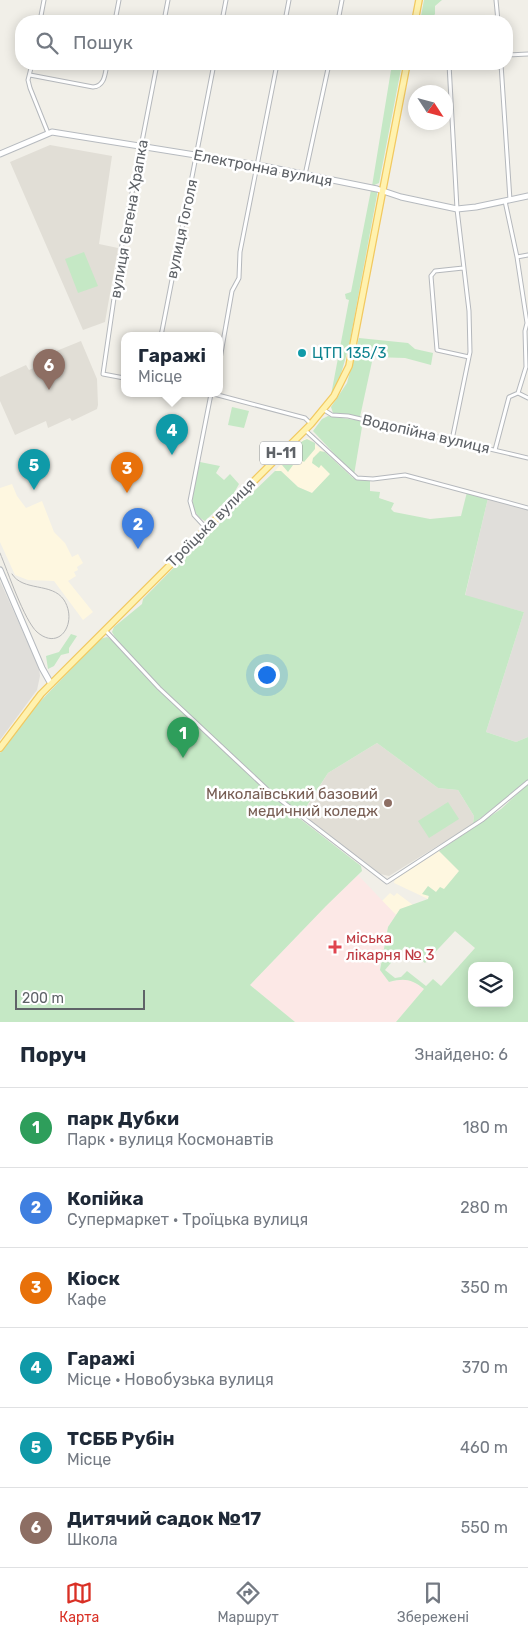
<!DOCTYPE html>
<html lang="uk">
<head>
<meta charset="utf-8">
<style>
	body { margin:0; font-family:Rubik,sans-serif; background:#f2f2f3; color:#1f2937 }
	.controls { position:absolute; right:15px; bottom:15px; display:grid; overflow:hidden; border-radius:10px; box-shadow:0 2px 12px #0003 }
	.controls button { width:45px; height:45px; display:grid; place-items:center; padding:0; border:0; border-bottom:1px solid #e0e1e3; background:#fff; color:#1f2937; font:25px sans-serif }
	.compass { position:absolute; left:408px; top:85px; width:45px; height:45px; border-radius:50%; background:#fff; box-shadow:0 2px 12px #0003; rotate:126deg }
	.scale { position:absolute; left:15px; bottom:12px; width:130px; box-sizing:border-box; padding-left:5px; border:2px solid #5f6368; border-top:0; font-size:14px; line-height:18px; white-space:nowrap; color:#5f6368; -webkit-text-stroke:4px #fff; paint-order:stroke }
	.you { position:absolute; left:266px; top:674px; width:18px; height:18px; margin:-12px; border:4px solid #fff; border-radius:50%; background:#1a73e8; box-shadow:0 0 0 8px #1a73e833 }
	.badge { display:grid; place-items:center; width:32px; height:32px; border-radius:50%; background:#d93025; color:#fff; font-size:16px; font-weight:700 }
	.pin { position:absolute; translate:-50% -41px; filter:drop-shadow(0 1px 2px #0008) }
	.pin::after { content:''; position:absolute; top:26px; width:18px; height:15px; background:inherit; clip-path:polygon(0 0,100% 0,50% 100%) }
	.popup { position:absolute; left:121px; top:332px; width:102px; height:65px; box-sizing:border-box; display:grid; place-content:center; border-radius:10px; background:#fff; filter:drop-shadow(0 1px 4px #0005); font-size:16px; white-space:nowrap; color:#747a83 }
	.popup b { font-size:19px; color:#1f2937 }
	.popup::after { content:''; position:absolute; left:50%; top:100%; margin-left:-10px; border:10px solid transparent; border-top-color:#fff }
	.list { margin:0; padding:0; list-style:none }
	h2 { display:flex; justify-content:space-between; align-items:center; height:65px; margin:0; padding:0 20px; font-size:21px }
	h2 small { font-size:16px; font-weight:400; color:#747a83 }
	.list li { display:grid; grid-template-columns:32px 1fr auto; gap:15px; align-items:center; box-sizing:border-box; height:80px; padding:0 20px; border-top:1px solid #e0e1e3 }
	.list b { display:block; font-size:19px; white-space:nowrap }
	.list p { margin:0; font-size:16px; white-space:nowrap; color:#747a83 }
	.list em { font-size:16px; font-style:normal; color:#747a83 }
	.icon { flex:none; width:28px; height:28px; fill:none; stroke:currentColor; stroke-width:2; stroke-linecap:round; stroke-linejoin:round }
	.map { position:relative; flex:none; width:528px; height:1022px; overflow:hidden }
	.search { position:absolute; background:#fff; box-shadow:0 2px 12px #0003; left:15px; right:15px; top:15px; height:55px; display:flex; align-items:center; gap:12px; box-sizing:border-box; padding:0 18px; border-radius:20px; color:#747a83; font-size:19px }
	.sheet { height:545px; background:#fff }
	nav { display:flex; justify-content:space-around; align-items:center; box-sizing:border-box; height:70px; border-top:1px solid #e0e1e3; background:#fff; font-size:14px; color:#747a83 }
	nav a { display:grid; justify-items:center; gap:2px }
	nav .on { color:#d93025 }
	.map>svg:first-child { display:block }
	.commercial { fill:#fef7e0 }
	.industrial { fill:#e0deda }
	.education { fill:#e1ded6 }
	.medical { fill:#fce8e6 }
	.green { fill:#c5e8c5; fill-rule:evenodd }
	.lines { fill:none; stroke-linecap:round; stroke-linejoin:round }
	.street-casing { stroke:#b5b8bc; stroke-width:5 }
	.secondary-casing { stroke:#b6babf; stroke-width:7 }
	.primary-casing { stroke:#f2c960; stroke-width:8 }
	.street { stroke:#fff; stroke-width:3 }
	.secondary { stroke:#fff; stroke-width:5 }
	.primary { stroke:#fff2af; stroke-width:5.5 }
	.tram { stroke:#b6b7b8; stroke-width:1 }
	.culture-dot { fill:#0f9aa8; stroke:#fff; stroke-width:2 }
	.education-dot { fill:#8d6e63; stroke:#fff; stroke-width:2 }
	.health-dot { fill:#e0444e; stroke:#fff; stroke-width:2 }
	.labels { text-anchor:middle; stroke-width:5; stroke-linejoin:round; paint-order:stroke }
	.shield { fill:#fff; stroke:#8f9295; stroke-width:1 }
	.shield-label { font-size:14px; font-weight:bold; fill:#5f6368 }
	.street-label { font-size:15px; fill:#5f6368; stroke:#fff }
	.culture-label { font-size:15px; fill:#0d838f; stroke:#fff; text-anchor:start }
	.education-label { font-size:15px; fill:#785e54; stroke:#fff; text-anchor:end }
	.health-label { font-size:15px; fill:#be3a42; stroke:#fff; text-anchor:start }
</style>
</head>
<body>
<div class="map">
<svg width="528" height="1022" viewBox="0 0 528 1022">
	<rect width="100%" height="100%" fill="#f1efe8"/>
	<path class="commercial" d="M308 438 339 465 312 493 298 487 281 471H275L302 440Z
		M12 484 17 496 26 508 42 501 54 532 65 543 72 557 78 554 83 563 77 567 78 570 74 572 76 576 68 581 93 612 83 620 54 581 28 580 15 575 0 542V488Z
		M439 851 460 870 444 890 436 892 428 886V899L394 883 395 879Z
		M390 893 394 896 397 893 413 905 400 909 396 915 382 901Z"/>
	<path class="industrial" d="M488 498 528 510V737L516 742 486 732 524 612 465 596Z
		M0 581 39 668 40 676 37 690 0 740Z"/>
	<path class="education" d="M50 145 112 156 99 244 118 248 105 322 83 330 10 162Z
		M81 341 97 379 98 405 97 409 72 421 70 418 48 428 46 421 15 435 0 401V377L26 365 29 370 46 363 44 356Z
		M377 743 438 788 458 790 474 816 473 824 389 876 380 874 302 815 328 773Z"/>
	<path class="medical" d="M358 875 396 915 388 927 379 968 389 982 403 979 413 981 424 989 396 1022H295L250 985 326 906Z"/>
	<path class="green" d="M424 0H442L435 6V14L430 21H420Z
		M392 64H402L379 183 372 186Z
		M371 190 377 191V195L349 346 341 374 331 395 349 300 346 299 345 294 351 292Z
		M84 252 98 286 78 293 65 259Z
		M359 338 408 343 415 349 433 353 431 365 405 358 373 357 360 417 333 413 331 407 347 383Z
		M232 407 249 411 244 428 228 425Z
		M328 416 363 421 354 475 313 431 322 419Z
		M307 439 315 443V449L304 462 298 458 288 472 282 465C285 456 298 442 307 439Z
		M320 451 325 452 353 478 370 481V491L380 492 379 498 394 503 391 509 394 512 430 519 461 516 467 492 488 498 465 595 524 612 486 732 516 742 528 737V780L473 824 474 816 458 790 438 788 377 743 328 773 299 818 361 866 362 871 326 906 250 985 295 1022H0V753L34 708 100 639 107 637 114 641 116 639 112 632 114 627 142 604 143 599 201 540 216 528 240 501 249 496 275 471H281L298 487 312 493 330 474 321 465 319 468 312 463 313 458Z
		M200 462 220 466 216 473 224 480 230 474 239 484 234 493 205 521C183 510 196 481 200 462Z
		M71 634 77 636 69 648V653L61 655 54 666 48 669 46 656 59 652Z
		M528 784V1022H396L424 989C412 979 404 978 389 982L380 970 388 927 400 909 428 899 429 896 422 894 428 886 436 892 440 887 444 889 459 871 439 851 501 809ZM455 931 475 948 441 986 433 979 426 986 407 971 401 977 395 978 385 970 405 946 425 963ZM472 966H509V1003H472Z
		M448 802 459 819 429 838 418 821Z"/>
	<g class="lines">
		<defs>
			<path id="street" d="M496 0 498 21
				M40 21 44 0
				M115 21 119 0
				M164 21 168 0
				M222 21 226 0
				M285 21 289 0
				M338 21 342 0
				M507 55 528 54
				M32 64 28 80 30 88 48 133
				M407 64H444
				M449 64 457 209 469 311 470 352 452 440
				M501 64 510 200
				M30 75 93 87C105 86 105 74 107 64
				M305 175 329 64
				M505 201 517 257 527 323 525 331 526 367 518 393
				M517 257 528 255
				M463 268 435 271 431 276 437 350 469 357
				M161 336 214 64
				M220 359 232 291 239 278 240 252 277 64
				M124 378 103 374 121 250 157 64
				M214 394 305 418 310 423
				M324 410 332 415 348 416 528 458
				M305 430 357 478 373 479 405 475 528 508
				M495 450 509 397 518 393 528 398
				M206 528 194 515 190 501 211 394
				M105 630 159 688 270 792 387 882 482 820 528 782"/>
			<path id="secondary" d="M0 154 52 132 258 165 377 189 401 197 457 209 476 207 528 196
				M0 570 42 668 51 684"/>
			<path id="primary" d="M415 21 419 0
				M0 748 41 694 311 424 334 396 349 366 407 64"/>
		</defs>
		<use href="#street" class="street-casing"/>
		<use href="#secondary" class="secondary-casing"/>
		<use href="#primary" class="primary-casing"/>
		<use href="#street" class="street"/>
		<use href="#secondary" class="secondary"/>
		<use href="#primary" class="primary"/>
		<path class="tram" d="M0 553C8 572 24 620 37 632 60 652 78 622 64 600 52 582 23 592 12 574"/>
	</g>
	<circle class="culture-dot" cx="302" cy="353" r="5"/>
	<circle class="education-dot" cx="388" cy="803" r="5"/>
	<path class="health-dot" d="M332.5 939.5h5v5h5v5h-5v5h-5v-5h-5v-5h5z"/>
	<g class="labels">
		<rect class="shield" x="260" y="441.5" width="42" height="23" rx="4"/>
		<g class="shield-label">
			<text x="281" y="458">Н-11</text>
		</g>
		<g class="street-label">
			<text transform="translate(263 168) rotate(11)" y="5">Електронна вулиця</text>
			<text transform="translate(129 219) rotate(-80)" y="5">вулиця Євгена Храпка</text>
			<text transform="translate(182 229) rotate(-78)" y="5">вулиця Гоголя</text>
			<text transform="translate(426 434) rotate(13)" y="5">Водопійна вулиця</text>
			<text transform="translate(211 523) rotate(-45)" y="5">Троїцька вулиця</text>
		</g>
		<g class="culture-label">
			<text x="312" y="358">ЦТП 135/3</text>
		</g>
		<g class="education-label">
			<text x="378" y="799">Миколаївський базовий<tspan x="378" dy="17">медичний коледж</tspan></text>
		</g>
		<g class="health-label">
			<text x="346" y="943">міська<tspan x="346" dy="17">лікарня № 3</tspan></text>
		</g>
	</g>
</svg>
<div class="controls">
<button><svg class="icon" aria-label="layers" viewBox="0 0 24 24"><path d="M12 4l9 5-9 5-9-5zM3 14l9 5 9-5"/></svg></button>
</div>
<svg class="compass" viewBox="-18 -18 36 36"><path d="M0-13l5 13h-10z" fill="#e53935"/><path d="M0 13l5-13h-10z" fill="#747a83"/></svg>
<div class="scale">200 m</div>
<div class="you"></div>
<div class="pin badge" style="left:183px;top:758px;background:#2e9e5b">1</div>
<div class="pin badge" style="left:138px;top:549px;background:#3f7fe0">2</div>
<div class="pin badge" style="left:127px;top:493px;background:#e8710a">3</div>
<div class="pin badge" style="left:172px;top:455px;background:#0f9aa8">4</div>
<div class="popup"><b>Гаражі</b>Місце</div>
<div class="pin badge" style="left:34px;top:490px;background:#0f9aa8">5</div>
<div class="pin badge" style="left:49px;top:390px;background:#8d6e63">6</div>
<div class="search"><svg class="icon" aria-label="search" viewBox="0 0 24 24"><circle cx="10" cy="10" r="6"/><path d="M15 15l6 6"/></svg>Пошук</div>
</div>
<section class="sheet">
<h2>Поруч<small>Знайдено: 6</small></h2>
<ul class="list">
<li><span class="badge" style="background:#2e9e5b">1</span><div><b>парк Дубки</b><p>Парк · вулиця Космонавтів</p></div><em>180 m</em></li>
<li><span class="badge" style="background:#3f7fe0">2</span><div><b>Копійка</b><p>Супермаркет · Троїцька вулиця</p></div><em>280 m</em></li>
<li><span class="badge" style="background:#e8710a">3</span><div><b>Кіоск</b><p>Кафе</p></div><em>350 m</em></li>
<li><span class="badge" style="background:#0f9aa8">4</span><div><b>Гаражі</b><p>Місце · Новобузька вулиця</p></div><em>370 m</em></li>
<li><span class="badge" style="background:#0f9aa8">5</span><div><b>ТСББ Рубін</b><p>Місце</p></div><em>460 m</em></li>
<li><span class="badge" style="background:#8d6e63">6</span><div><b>Дитячий садок №17</b><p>Школа</p></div><em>550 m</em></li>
</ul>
</section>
<nav>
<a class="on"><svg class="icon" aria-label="map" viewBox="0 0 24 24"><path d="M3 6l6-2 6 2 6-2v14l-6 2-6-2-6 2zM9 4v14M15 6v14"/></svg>Карта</a>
<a><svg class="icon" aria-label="directions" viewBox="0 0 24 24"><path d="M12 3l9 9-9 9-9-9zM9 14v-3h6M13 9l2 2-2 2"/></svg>Маршрут</a>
<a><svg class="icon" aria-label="saved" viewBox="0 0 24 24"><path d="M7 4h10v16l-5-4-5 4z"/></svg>Збережені</a>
</nav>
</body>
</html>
